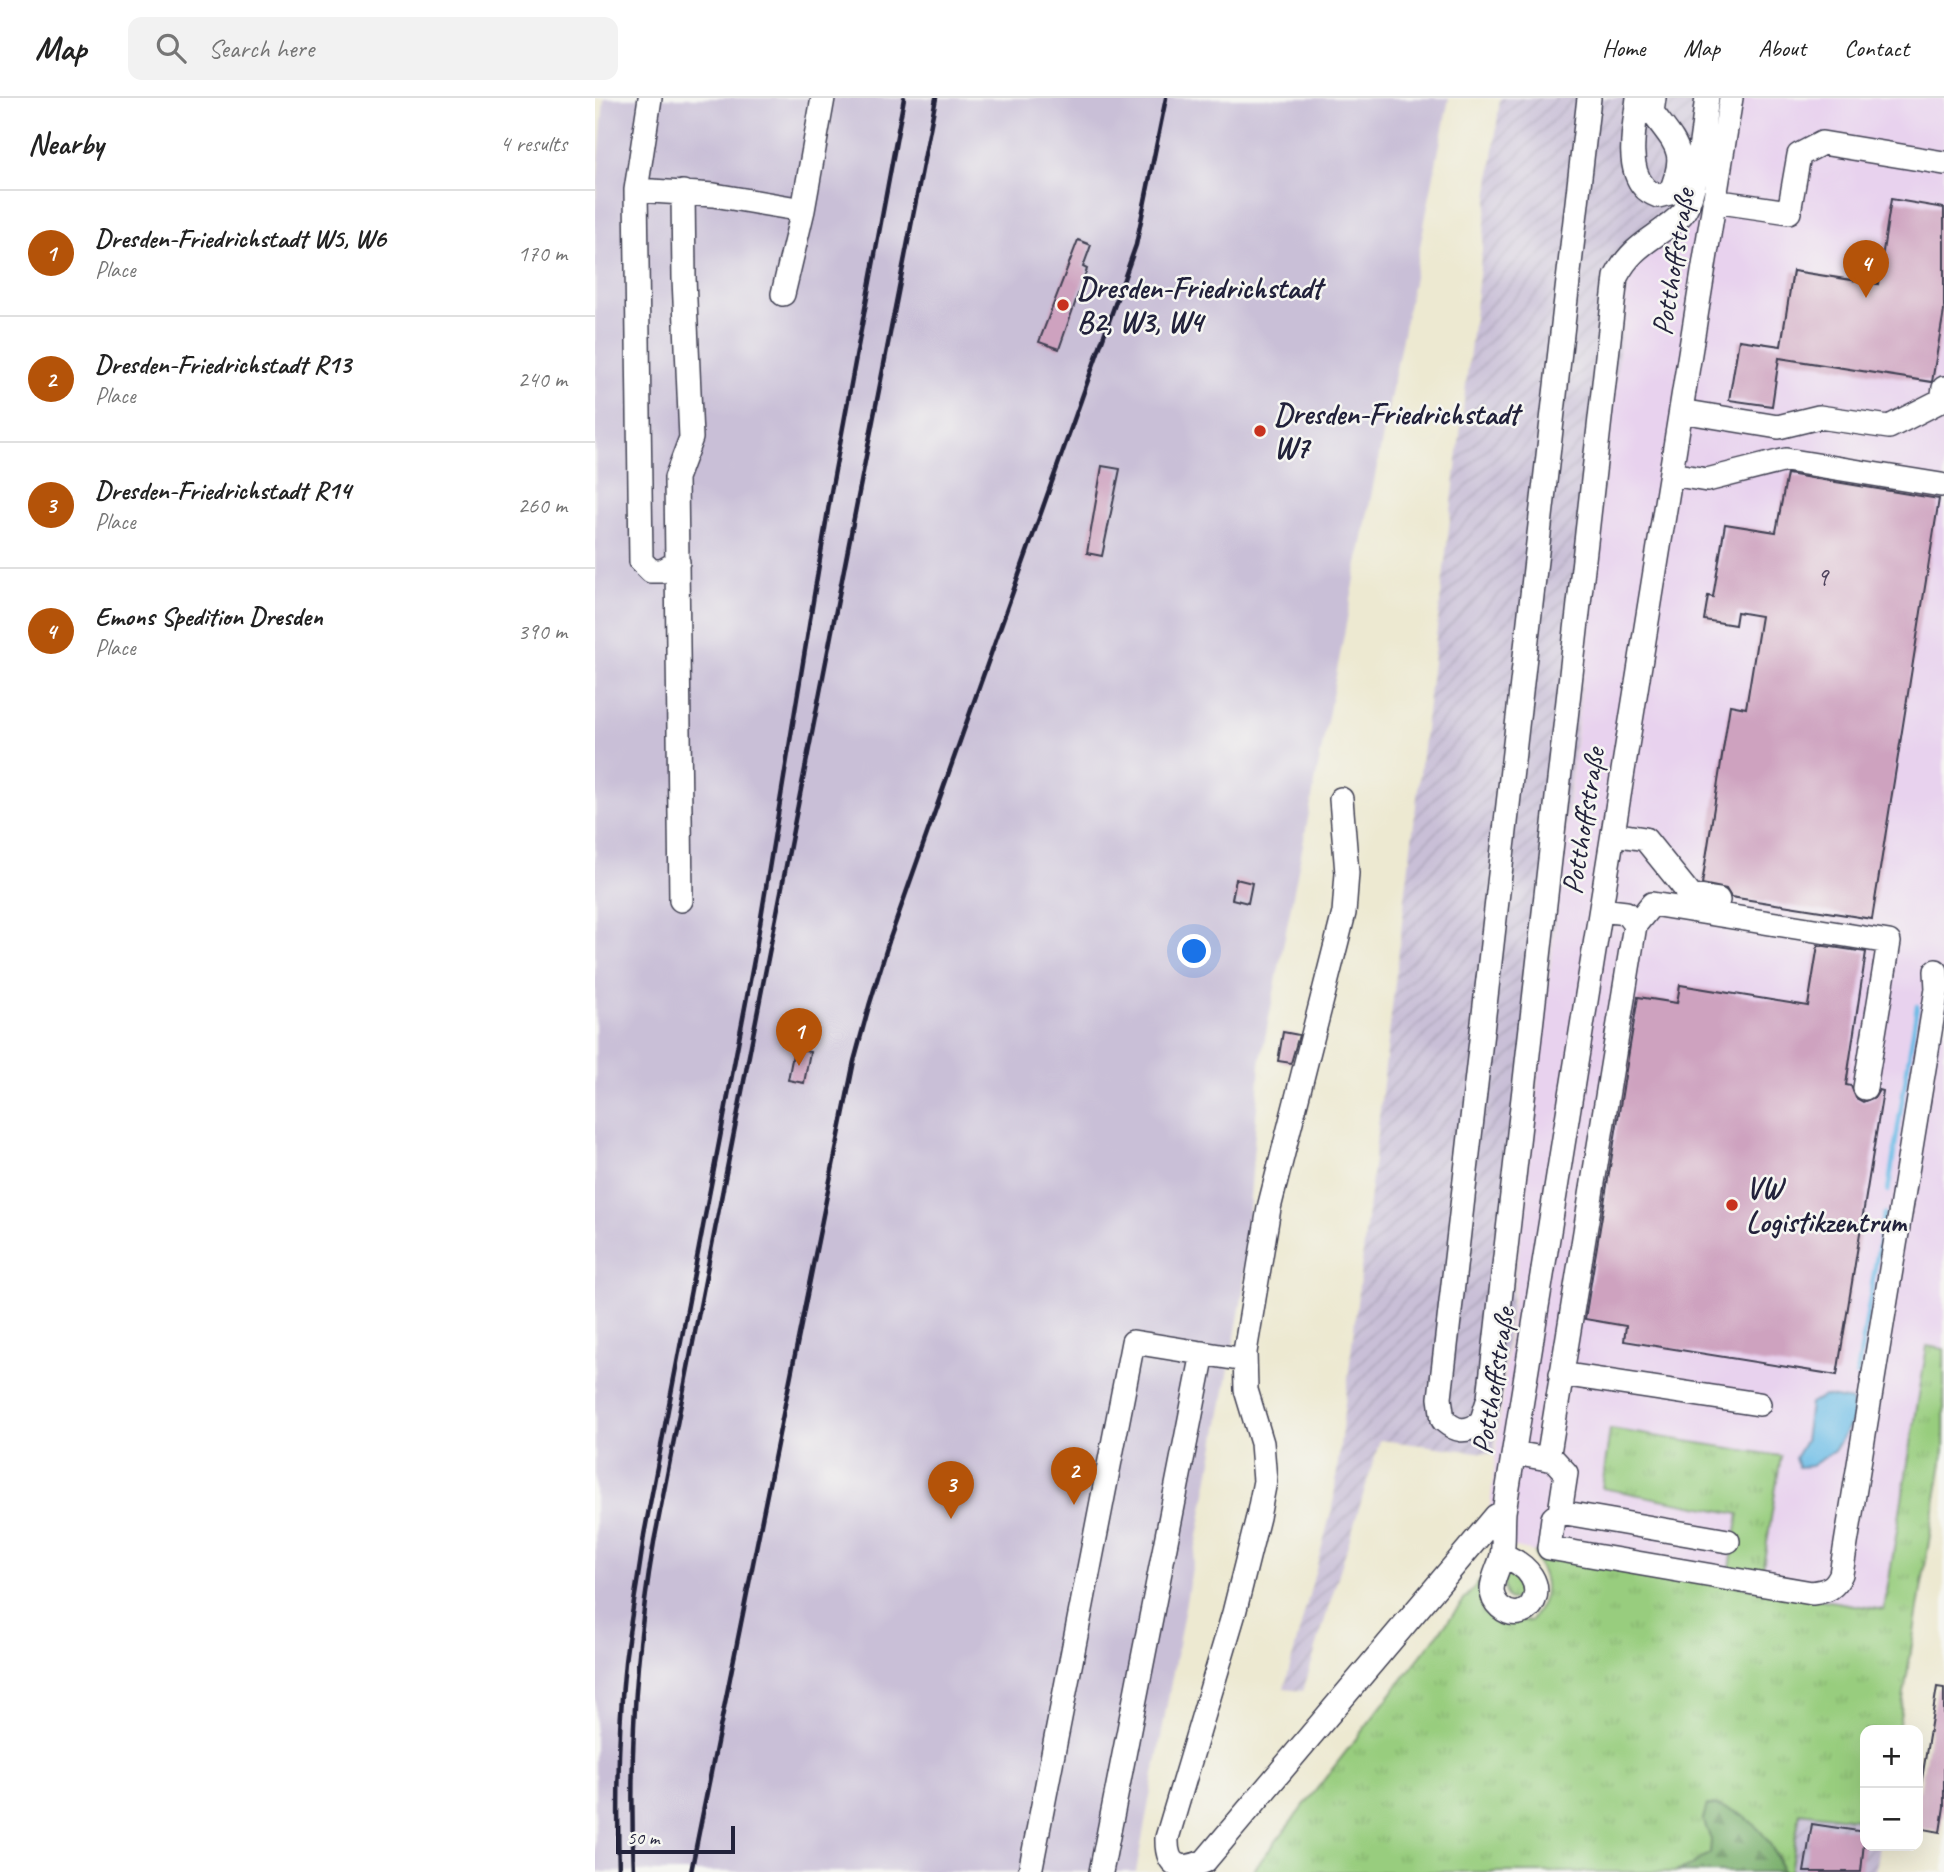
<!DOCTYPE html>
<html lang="en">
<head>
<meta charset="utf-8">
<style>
	body { margin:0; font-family:Caveat,sans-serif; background:#f2f2f2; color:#222 }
	.controls { position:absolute; right:21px; bottom:21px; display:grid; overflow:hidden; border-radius:14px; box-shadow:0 7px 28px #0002 }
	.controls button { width:63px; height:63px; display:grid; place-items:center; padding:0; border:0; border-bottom:2px solid #e0e0e0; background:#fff; color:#222; font:35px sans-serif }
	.scale { position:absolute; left:21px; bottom:18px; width:119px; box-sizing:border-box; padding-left:7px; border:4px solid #22223b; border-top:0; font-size:19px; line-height:24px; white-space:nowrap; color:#22223b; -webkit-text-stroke:5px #f6f6f2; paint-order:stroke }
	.you { position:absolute; left:600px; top:854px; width:24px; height:24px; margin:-18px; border:5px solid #fff; border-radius:50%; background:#1a73e8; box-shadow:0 0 0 10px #1a73e833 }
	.badge { display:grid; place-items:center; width:46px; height:46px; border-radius:50%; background:#b45309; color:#fff; font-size:23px; font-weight:700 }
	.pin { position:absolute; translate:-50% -58px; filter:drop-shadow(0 2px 4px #0008) }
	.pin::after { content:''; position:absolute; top:37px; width:24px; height:21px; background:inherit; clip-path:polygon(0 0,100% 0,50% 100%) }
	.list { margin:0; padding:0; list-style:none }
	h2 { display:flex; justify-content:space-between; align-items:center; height:91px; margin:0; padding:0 28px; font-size:30px }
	h2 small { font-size:23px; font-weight:400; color:#767676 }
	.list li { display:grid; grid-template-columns:46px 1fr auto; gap:21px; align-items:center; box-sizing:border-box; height:126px; padding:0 28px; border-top:2px solid #e0e0e0 }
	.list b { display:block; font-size:26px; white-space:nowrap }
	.list p { margin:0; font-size:23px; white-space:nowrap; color:#767676 }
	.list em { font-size:23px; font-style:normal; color:#767676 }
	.icon { flex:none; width:38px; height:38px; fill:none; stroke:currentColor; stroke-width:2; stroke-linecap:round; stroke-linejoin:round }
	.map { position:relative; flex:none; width:1349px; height:1774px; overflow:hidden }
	header { display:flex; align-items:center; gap:42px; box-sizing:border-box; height:98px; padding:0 35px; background:#fff; border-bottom:2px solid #e0e0e0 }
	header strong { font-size:33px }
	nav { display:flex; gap:38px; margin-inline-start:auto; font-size:24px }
	.search { width:490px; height:63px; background:#f2f2f2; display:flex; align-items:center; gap:18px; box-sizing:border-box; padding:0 24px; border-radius:14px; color:#767676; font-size:26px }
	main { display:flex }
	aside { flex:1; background:#fff }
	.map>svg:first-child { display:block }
	.built { fill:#e8d2ee }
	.industrial { fill:url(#industrial-furrows) }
	.railway { fill:#c9bfd7 }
	.grass { fill:url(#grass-tufts); stroke:#5d785c; stroke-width:2 }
	.forest { fill:url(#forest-firs); stroke:#4e6954; stroke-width:2 }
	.water { fill:#6abce6; stroke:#466f90; stroke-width:2 }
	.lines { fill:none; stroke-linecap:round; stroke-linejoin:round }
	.stream { stroke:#6abce6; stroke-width:4.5 }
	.building { fill:#cea2bf }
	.minor-casing { stroke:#404052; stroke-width:26 }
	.minor { stroke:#fff; stroke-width:23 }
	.rail { stroke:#22223b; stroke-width:4.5 }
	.poi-dot { fill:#c8321e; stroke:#f6f6f2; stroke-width:2.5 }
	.labels { text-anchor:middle; stroke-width:5; stroke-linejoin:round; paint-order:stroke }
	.number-label { font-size:26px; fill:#4d425c }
	.street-label { font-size:30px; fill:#22223b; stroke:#f6f6f2 }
	.poi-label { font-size:30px; font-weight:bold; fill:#22223b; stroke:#f6f6f2; text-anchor:start }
</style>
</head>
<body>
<header>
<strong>Map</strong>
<div class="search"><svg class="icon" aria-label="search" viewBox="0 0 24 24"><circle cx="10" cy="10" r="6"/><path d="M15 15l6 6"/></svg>Search here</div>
<nav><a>Home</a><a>Map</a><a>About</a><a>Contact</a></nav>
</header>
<main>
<aside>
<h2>Nearby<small>4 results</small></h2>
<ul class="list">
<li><span class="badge">1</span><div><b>Dresden-Friedrichstadt W5, W6</b><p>Place</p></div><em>170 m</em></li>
<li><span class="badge">2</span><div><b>Dresden-Friedrichstadt R13</b><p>Place</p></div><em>240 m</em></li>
<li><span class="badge">3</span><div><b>Dresden-Friedrichstadt R14</b><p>Place</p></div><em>260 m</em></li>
<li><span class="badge">4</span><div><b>Emons Spedition Dresden</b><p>Place</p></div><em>390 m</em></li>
</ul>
</aside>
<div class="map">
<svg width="1349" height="1774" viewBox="0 0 1349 1774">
	<defs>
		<pattern id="industrial-furrows" width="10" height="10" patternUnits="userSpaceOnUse" patternTransform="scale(1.75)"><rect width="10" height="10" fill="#c9bfd7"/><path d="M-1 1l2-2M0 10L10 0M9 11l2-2" fill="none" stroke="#aca4b9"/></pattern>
		<pattern id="grass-tufts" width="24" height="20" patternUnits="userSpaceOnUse" patternTransform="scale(1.75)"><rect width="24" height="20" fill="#98cd7e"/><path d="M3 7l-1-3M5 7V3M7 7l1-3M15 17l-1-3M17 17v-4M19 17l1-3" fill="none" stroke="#83b06e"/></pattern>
		<pattern id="forest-firs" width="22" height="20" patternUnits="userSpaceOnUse" patternTransform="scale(1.75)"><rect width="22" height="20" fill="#7ab06d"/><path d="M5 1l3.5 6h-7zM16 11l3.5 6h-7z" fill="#648f5b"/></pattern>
	</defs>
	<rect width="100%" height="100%" fill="#f6f6f2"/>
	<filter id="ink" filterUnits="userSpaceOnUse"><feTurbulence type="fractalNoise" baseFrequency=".0143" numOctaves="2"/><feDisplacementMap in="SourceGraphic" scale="14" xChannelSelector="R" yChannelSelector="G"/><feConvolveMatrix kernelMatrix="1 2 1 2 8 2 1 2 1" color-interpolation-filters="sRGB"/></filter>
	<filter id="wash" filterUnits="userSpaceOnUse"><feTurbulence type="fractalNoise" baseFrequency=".00686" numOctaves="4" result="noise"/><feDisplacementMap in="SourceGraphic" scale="28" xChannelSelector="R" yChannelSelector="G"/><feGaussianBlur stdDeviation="1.57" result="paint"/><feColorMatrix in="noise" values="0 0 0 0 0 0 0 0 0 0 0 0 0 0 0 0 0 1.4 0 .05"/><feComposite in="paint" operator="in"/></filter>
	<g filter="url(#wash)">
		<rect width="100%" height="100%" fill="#ede9d1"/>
		<path class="built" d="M1124 0H1349V1251L1332 1248 1289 1513 940 1454 891 1444 1033 173 1104 120Z"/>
		<path class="industrial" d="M905 0H1124L1104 120 1033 173 899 1356 785 1342 708 1593 689 1591 738 1407Z
			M1205 1714 1270 1722V1748H1284L1280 1774H1195Z"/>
		<path class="railway" d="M9 0H854L665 966 648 1195 541 1774H0V112Z"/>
		<path class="grass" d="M1332 1248 1349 1251V1352L1303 1632H1270V1722L1205 1714 1195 1774H1187L1182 1756 1125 1708 1113 1707 1108 1721 1117 1742 1115 1755 1090 1771 1080 1774H657L888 1478C887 1514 898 1527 935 1523 945 1511 953 1498 949 1481 947 1470 941 1468 940 1454L1289 1512Z
			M1015 1331 1186 1358 1166 1482 1134 1475 1144 1416 1007 1390Z
			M912 1476 921 1478C926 1485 930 1493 925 1501L914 1502 910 1498 909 1485Z"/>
		<path class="forest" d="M1112 1707C1152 1709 1177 1739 1187 1774H1080L1090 1771 1115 1755 1116 1742 1108 1721Z"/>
		<path class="water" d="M1229 1298 1257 1303 1258 1322 1239 1353 1216 1368 1203 1369 1200 1360 1210 1343 1215 1306Z"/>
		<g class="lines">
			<path class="stream" d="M1293 1093 1322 908
				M1262 1277 1289 1116"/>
		</g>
		<g id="blocks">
			<path class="building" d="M1296 101 1349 110V213L1337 284 1184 260 1177 308 1134 302 1144 242 1186 248 1198 173 1283 186Z
				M483 142 496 147 488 169 492 171 464 251 444 244Z
				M507 368 525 371 507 458 492 455Z
				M1192 376 1344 401 1277 821 1136 799 1131 791 1107 786 1135 607 1151 610 1166 518 1142 514 1140 527 1109 522 1113 498 1118 499 1130 426 1181 434Z
				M641 781 657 785 653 805 637 801Z
				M1223 847 1271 854 1251 987 1256 988 1261 1000 1268 1004 1280 999 1284 992 1288 993 1242 1277 1029 1243 1031 1228 990 1221 1043 899 1082 905 1085 887 1213 908Z
				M688 934 704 937 696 965 683 963Z
				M199 951 215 954 209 985 193 982Z
				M1342 1589 1349 1590V1709L1345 1734 1323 1730V1693H1325Z
				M1217 1726 1270 1734 1266 1774H1209Z"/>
		</g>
	</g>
	<g filter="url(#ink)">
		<use href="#blocks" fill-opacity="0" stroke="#404052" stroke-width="2"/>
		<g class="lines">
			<defs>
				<path id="minor" d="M55 0 41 92 119 97 208 112
					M994 0 845 1300 848 1322C862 1334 870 1335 886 1325L894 1300 1021 179C1039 144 1062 141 1087 116 1102 99 1108 25 1112 0
					M1043 0C1040 26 1030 68 1049 89 1052 93 1058 96 1063 98L1075 95C1093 53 1082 48 1057 14L1059 0
					M41 92 46 463 56 473H67L83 464
					M1119 103 1194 114 1204 57 1227 45 1349 65
					M188 196 208 112 228 0
					M1086 313 1183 329 1224 319 1294 329 1347 302 1349 290
					M1076 376 1112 382 1191 362 1346 387
					M746 701 752 775 749 815 674 1110 650 1254 651 1292 667 1345 670 1383 663 1419 639 1515 572 1740C571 1769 585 1774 610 1763L901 1418 909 1414
					M1018 736 1050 741 1096 798 1123 802
					M86 802 81 380 96 340 89 180 88 94
					M1040 827 1057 806 1294 844 1270 990
					M966 1276 1164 1306
					M919 1355 959 1362 971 1375 965 1414 1133 1443
					M953 1361 1040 827 1031 815 1006 812
					M965 1414 958 1420 954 1450 1217 1495C1232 1493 1240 1490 1246 1476L1342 891 1341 873
					M907 1457C968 1480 933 1534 905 1509 888 1494 903 1474 907 1458 909 1448 908 1426 909 1414L1136 0
					M435 1774 538 1244 650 1262
					M506 1774 608 1255"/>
			</defs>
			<use href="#minor" class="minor-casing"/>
			<use href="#minor" class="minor"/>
			<path class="rail" d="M24 1774C22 1704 23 1634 30 1564 35 1522 44 1479 49 1437L159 862 236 394 309 0
				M39 1774C34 1663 40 1553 59 1444L341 0
				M96 1774 259 963 274 908 294 843 541 147 571 0"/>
		</g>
	</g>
	<g class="poi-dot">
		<circle cx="468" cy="207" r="7"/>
		<circle cx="665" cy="333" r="7"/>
		<circle cx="1137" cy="1107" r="7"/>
	</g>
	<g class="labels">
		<g class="number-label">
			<text x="1227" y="487">9</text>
		</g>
		<g class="street-label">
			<text transform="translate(1078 164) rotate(-81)" y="10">Potthoffstraße</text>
			<text transform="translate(988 723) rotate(-81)" y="10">Potthoffstraße</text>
			<text transform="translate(898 1283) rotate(-81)" y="10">Potthoffstraße</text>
		</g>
		<g class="poi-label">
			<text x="482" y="200">Dresden-Friedrichstadt<tspan x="482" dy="34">B2, W3, W4</tspan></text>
			<text x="679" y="326">Dresden-Friedrichstadt<tspan x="679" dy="34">W7</tspan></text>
			<text x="1151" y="1100">VW<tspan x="1151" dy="34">Logistikzentrum</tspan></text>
		</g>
	</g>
</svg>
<div class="controls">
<button>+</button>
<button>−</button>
</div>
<div class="scale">50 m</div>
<div class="you"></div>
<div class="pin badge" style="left:204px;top:968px">1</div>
<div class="pin badge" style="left:479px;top:1407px">2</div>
<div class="pin badge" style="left:356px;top:1421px">3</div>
<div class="pin badge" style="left:1271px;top:200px">4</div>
</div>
</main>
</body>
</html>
